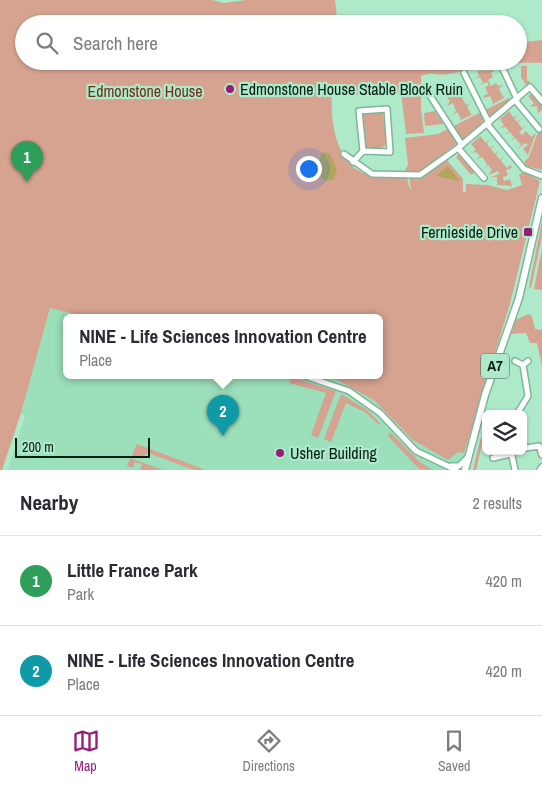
<!DOCTYPE html>
<html lang="en">
<head>
<meta charset="utf-8">
<style>
	body { margin:0; font-family:"Archivo Narrow",sans-serif; background:#f2f2f3; color:#2b2b33 }
	.controls { position:absolute; right:15px; bottom:15px; display:grid; overflow:hidden; border-radius:8px; box-shadow:0 1px 4px #0004 }
	.controls button { width:45px; height:45px; display:grid; place-items:center; padding:0; border:0; border-bottom:1px solid #e1e1e2; background:#fff; color:#2b2b33; font:25px sans-serif }
	.scale { position:absolute; left:15px; bottom:12px; width:135px; box-sizing:border-box; padding-left:5px; border:2px solid #061e13; border-top:0; font-size:14px; line-height:18px; white-space:nowrap; color:#061e13; -webkit-text-stroke:4px #aeeac9; paint-order:stroke }
	.you { position:absolute; left:308px; top:168px; width:18px; height:18px; margin:-12px; border:4px solid #fff; border-radius:50%; background:#1a73e8; box-shadow:0 0 0 8px #1a73e833 }
	.badge { display:grid; place-items:center; width:32px; height:32px; border-radius:50%; background:#961c78; color:#fff; font-size:16px; font-weight:700 }
	.pin { position:absolute; translate:-50% -41px; filter:drop-shadow(0 1px 2px #0008) }
	.pin::after { content:''; position:absolute; top:26px; width:18px; height:15px; background:inherit; clip-path:polygon(0 0,100% 0,50% 100%) }
	.popup { position:absolute; left:63px; top:314px; width:320px; height:65px; box-sizing:border-box; display:grid; place-content:center; border-radius:8px; background:#fff; filter:drop-shadow(0 1px 4px #0005); font-size:16px; white-space:nowrap; color:#7c7c81 }
	.popup b { font-size:19px; color:#2b2b33 }
	.popup::after { content:''; position:absolute; left:50%; top:100%; margin-left:-10px; border:10px solid transparent; border-top-color:#fff }
	.list { margin:0; padding:0; list-style:none }
	h2 { display:flex; justify-content:space-between; align-items:center; height:65px; margin:0; padding:0 20px; font-size:21px }
	h2 small { font-size:16px; font-weight:400; color:#7c7c81 }
	.list li { display:grid; grid-template-columns:32px 1fr auto; gap:15px; align-items:center; box-sizing:border-box; height:90px; padding:0 20px; border-top:1px solid #e1e1e2 }
	.list b { display:block; font-size:19px; white-space:nowrap }
	.list p { margin:0; font-size:16px; white-space:nowrap; color:#7c7c81 }
	.list em { font-size:16px; font-style:normal; color:#7c7c81 }
	.icon { flex:none; width:28px; height:28px; fill:none; stroke:currentColor; stroke-width:2; stroke-linecap:round; stroke-linejoin:round }
	.map { position:relative; flex:none; width:542px; height:470px; overflow:hidden }
	.search { position:absolute; background:#fff; box-shadow:0 1px 4px #0004; left:15px; right:15px; top:15px; height:55px; display:flex; align-items:center; gap:12px; box-sizing:border-box; padding:0 18px; border-radius:28px; color:#7c7c81; font-size:19px }
	.sheet { height:245px; background:#fff }
	nav { display:flex; justify-content:space-around; align-items:center; box-sizing:border-box; height:70px; border-top:1px solid #e1e1e2; background:#fff; font-size:14px; color:#7c7c81 }
	nav a { display:grid; justify-items:center; gap:2px }
	nav .on { color:#961c78 }
	.map>svg:first-child { display:block }
	.built { fill:#9bdfbb }
	.green { fill:#d6a391 }
	.water { fill:#b1a65b }
	.lines { fill:none; stroke-linecap:round; stroke-linejoin:round }
	.minor-casing { stroke:#7cb798; stroke-width:8 }
	.major-casing { stroke:#7cb798; stroke-width:9 }
	.minor { stroke:#fff; stroke-width:5 }
	.major { stroke:#fff; stroke-width:6 }
	.poi-dot { fill:#961c78; stroke:#aeeac9; stroke-width:2 }
	.labels { text-anchor:middle; stroke-width:4.5; stroke-linejoin:round; paint-order:stroke }
	.shield { fill:#aeeac9; stroke:#385b4a; stroke-width:1 }
	.shield-label { font-size:15px; font-weight:bold; fill:#061e13 }
	.poi-label { font-size:16px; fill:#061e13; stroke:#aeeac9; text-anchor:start }
	.park-label { font-size:16px; fill:#702e14; stroke:#aeeac9 }
</style>
</head>
<body>
<div class="map">
<svg width="542" height="470" viewBox="0 0 542 470">
	<rect width="100%" height="100%" fill="#aeeac9"/>
	<path class="built" d="M50 308 86 317H67V375H362L466 445 461 470H8L25 416 21 413Z"/>
	<path class="green" d="M0 0H212L224 3 246 0H335L337 17 342 24H24V61H518V43L542 40V63C505 61 483 68 448 74 437 76 432 71 421 76V108L424 133 406 134 401 93 335 96 332 94C330 124 337 169 372 176 383 178 396 177 407 178L410 189 414 190 411 189 409 178 424 176 446 159 463 179V192H466V184L487 185 507 190 522 185 519 175 523 172 540 181 510 304 464 453 458 452 448 460 413 440 374 400 337 380 320 375H379V317H86L50 308 21 413 2 470H0Z
		M521 66H527V81H531L526 85 521 77Z
		M495 70 491 73 493 77 488 80 491 86 496 83 498 86 503 85 493 91 504 85 499 89 504 98 491 105 493 103 490 96 484 98 483 96 488 94 485 87 489 85 487 82 478 86 483 83 480 77 474 79 479 76 477 71Z
		M445 84 453 96 458 94 460 97 465 95 462 98 466 105 471 103 467 107 471 114H473L459 121 461 119 457 112 452 115 456 111 453 103 447 106 450 101 445 95 440 97 444 94 441 89 435 91Z
		M533 93 542 104V110L538 113 537 106 530 107 534 103 528 96Z
		M509 98 511 100 493 116 488 117 485 110Z
		M435 111 438 116 434 118 439 116 443 124 425 126 424 113Z
		M509 111 513 117 519 115 514 118 517 122 522 118 518 123 522 128 527 125 519 132 522 135 526 131 531 137 536 133 528 155 523 149 528 145 525 143 517 150 521 145 515 138 511 141 514 137 510 132 505 135 509 131 505 127 500 128 504 125 500 119Z
		M383 112 386 144 382 148H365L361 113Z
		M481 112 485 119 480 124 481 126 465 140 461 141 452 127Z
		M542 127V170L527 166 524 162 529 157 539 129Z
		M449 128 457 143 424 170 407 175 405 170 408 165 405 138 438 134Z
		M480 136 486 143 490 139 487 144 490 148 495 144 491 149 495 154 499 150 496 155 500 160 504 156 501 161 507 168 510 165 512 168 506 170 508 175 503 177 504 181 510 179 512 186 497 185V177H491L499 174 498 171 488 175 492 170 488 165 484 169 487 164 482 157 476 160 480 156 476 152 471 153 476 150 471 144Z
		M460 153 475 172 471 175 456 157Z
		M542 221V237L531 288 529 287Z
		M542 248V290L534 289Z
		M529 314 532 316 535 329 542 330V367L537 343H530L526 333 510 334 515 320Z
		M291 377 336 391 318 438 311 435 326 393 289 383Z
		M341 394 367 410 380 423 379 425 366 413 346 403 331 442 324 439Z
		M390 432 420 462 433 470 419 469 388 436Z
		M485 433V442L482 444 476 470H473L480 440Z
		M137 444 206 470H194L148 453 140 458 132 455Z
		M130 458 163 470H140L142 464 135 462 133 468 127 466Z"/>
	<path class="water" d="M325 152 330 154 337 171 333 180 325 181 321 178 319 164 321 154Z
		M448 166 460 181 436 176Z"/>
	<g class="lines">
		<defs>
			<path id="minor" d="M502 67 517 99
				M464 73 489 123
				M427 91 462 145
				M515 100 539 129
				M487 124 524 169 542 176
				M458 148 484 178
				M344 154 372 174 420 175 458 148 530 87 542 101
				M353 162 363 151 359 111 387 109 390 152 363 151
				M515 361 523 365 528 361
				M302 375 349 391 380 413 416 451 456 470
				M517 414 528 396 523 365
				M526 448 539 446 542 455
				M511 451 515 470
				M493 458 511 454
				M451 466H459L468 457
				M540 470 542 467"/>
			<path id="major" d="M465 470 485 395 519 298 542 198"/>
		</defs>
		<use href="#minor" class="minor-casing"/>
		<use href="#major" class="major-casing"/>
		<use href="#minor" class="minor"/>
		<use href="#major" class="major"/>
	</g>
	<g class="poi-dot">
		<circle cx="230" cy="89" r="5"/>
		<rect x="523" y="227" width="10" height="10" rx="2.5"/>
		<circle cx="280" cy="453" r="5"/>
	</g>
	<g class="labels">
		<rect class="shield" x="481" y="353.5" width="28" height="25" rx="4"/>
		<g class="shield-label">
			<text x="495" y="371">A7</text>
		</g>
		<g class="poi-label">
			<text x="240" y="95">Edmonstone House Stable Block Ruin</text>
			<text x="518" y="238" text-anchor="end">Fernieside Drive</text>
			<text x="290" y="459">Usher Building</text>
		</g>
		<g class="park-label">
			<text x="145" y="97">Edmonstone House</text>
		</g>
	</g>
</svg>
<div class="controls">
<button><svg class="icon" aria-label="layers" viewBox="0 0 24 24"><path d="M12 4l9 5-9 5-9-5zM3 14l9 5 9-5"/></svg></button>
</div>
<div class="scale">200 m</div>
<div class="you"></div>
<div class="pin badge" style="left:27px;top:182px;background:#2e9e5b">1</div>
<div class="pin badge" style="left:223px;top:436px;background:#0f9aa8">2</div>
<div class="popup"><b>NINE - Life Sciences Innovation Centre</b>Place</div>
<div class="search"><svg class="icon" aria-label="search" viewBox="0 0 24 24"><circle cx="10" cy="10" r="6"/><path d="M15 15l6 6"/></svg>Search here</div>
</div>
<section class="sheet">
<h2>Nearby<small>2 results</small></h2>
<ul class="list">
<li><span class="badge" style="background:#2e9e5b">1</span><div><b>Little France Park</b><p>Park</p></div><em>420 m</em></li>
<li><span class="badge" style="background:#0f9aa8">2</span><div><b>NINE - Life Sciences Innovation Centre</b><p>Place</p></div><em>420 m</em></li>
</ul>
</section>
<nav>
<a class="on"><svg class="icon" aria-label="map" viewBox="0 0 24 24"><path d="M3 6l6-2 6 2 6-2v14l-6 2-6-2-6 2zM9 4v14M15 6v14"/></svg>Map</a>
<a><svg class="icon" aria-label="directions" viewBox="0 0 24 24"><path d="M12 3l9 9-9 9-9-9zM9 14v-3h6M13 9l2 2-2 2"/></svg>Directions</a>
<a><svg class="icon" aria-label="saved" viewBox="0 0 24 24"><path d="M7 4h10v16l-5-4-5 4z"/></svg>Saved</a>
</nav>
</body>
</html>
